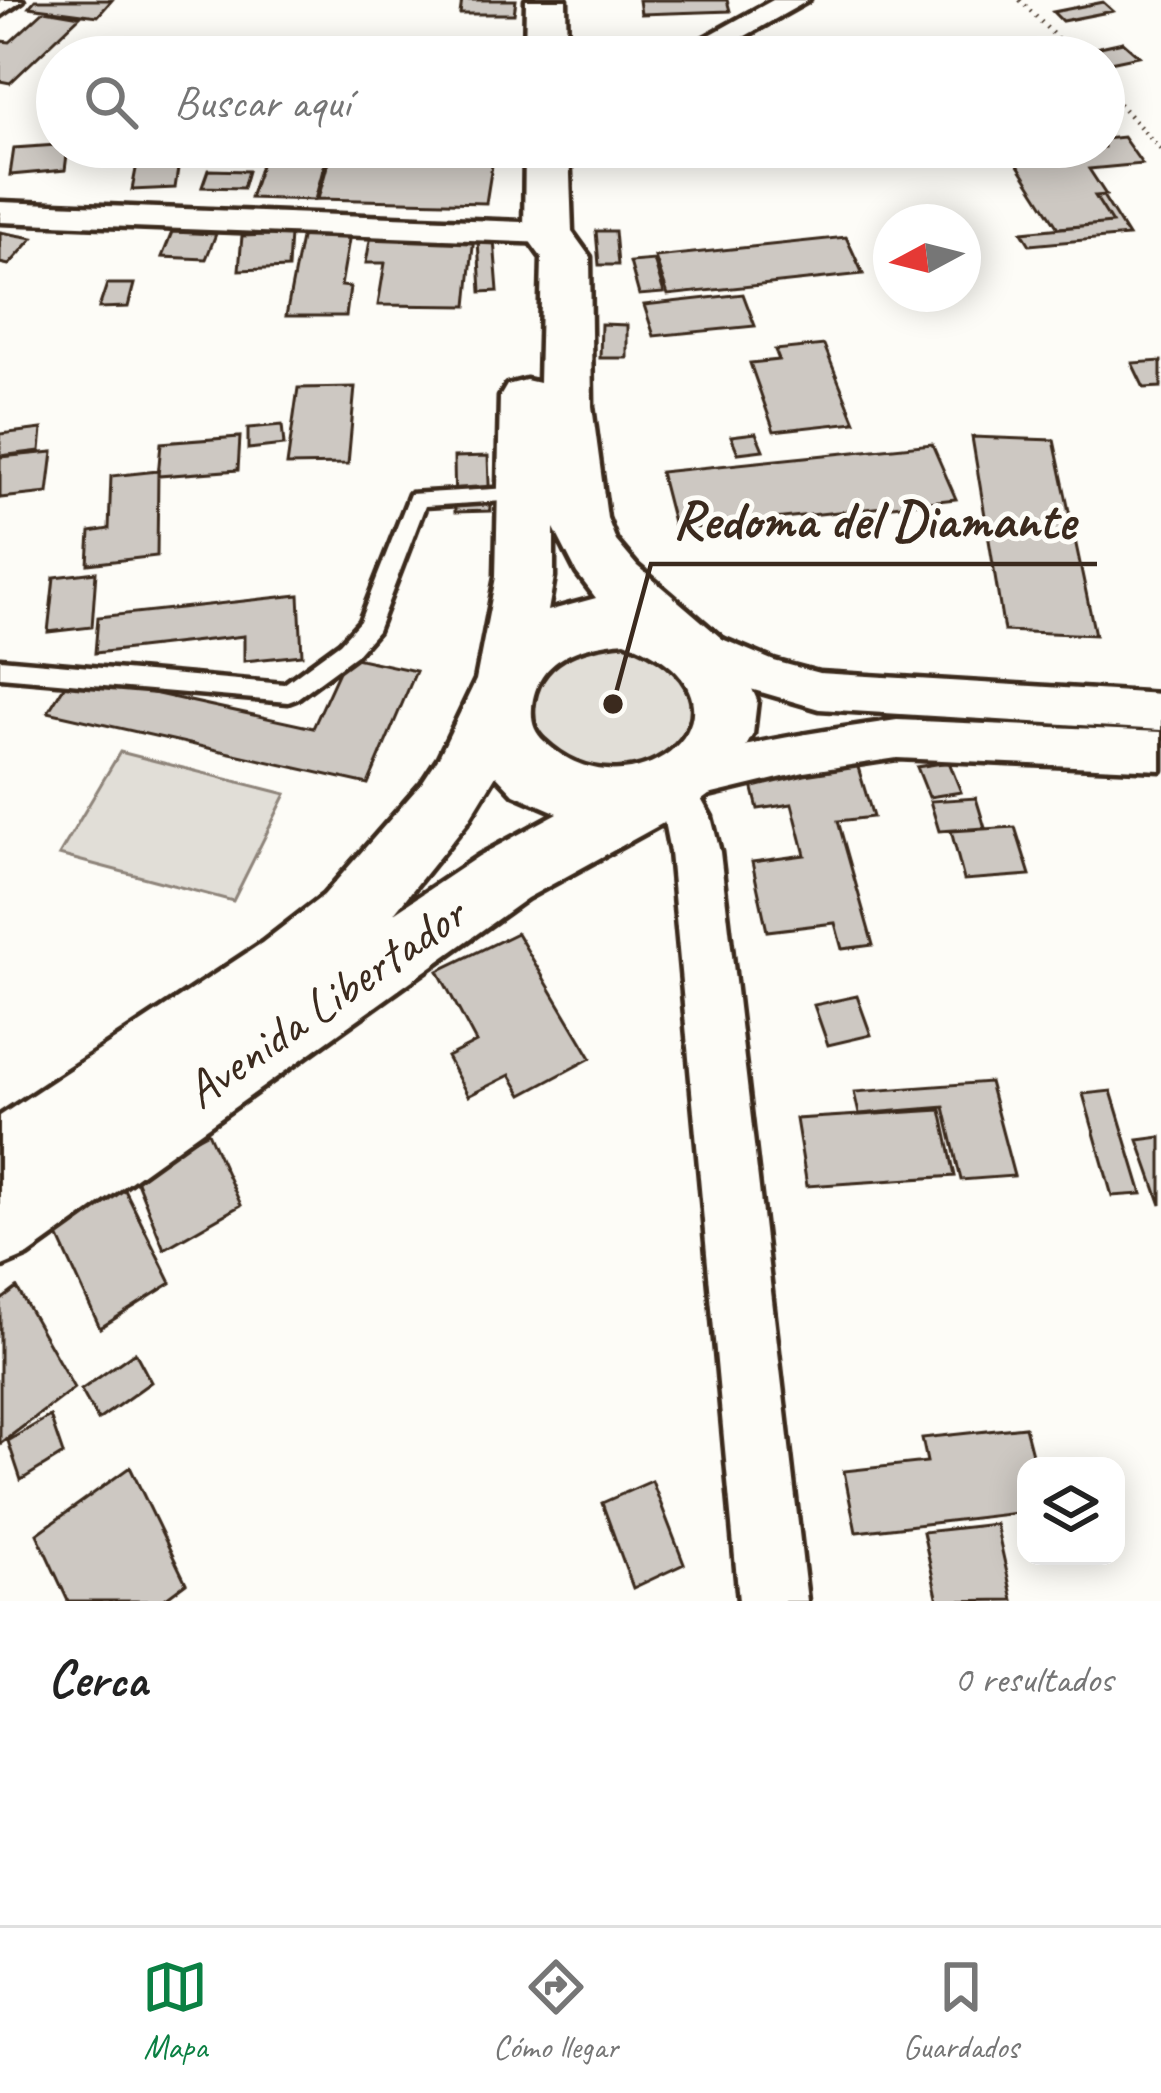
<!DOCTYPE html>
<html lang="es">
<head>
<meta charset="utf-8">
<style>
	body { margin:0; font-family:Caveat,sans-serif; background:#f6f6f6; color:#222 }
	.controls { position:absolute; right:36px; bottom:36px; display:grid; overflow:hidden; border-radius:24px; box-shadow:0 6px 30px #0003 }
	.controls button { width:108px; height:108px; display:grid; place-items:center; padding:0; border:0; border-bottom:3px solid #e0e0e0; background:#fff; color:#222; font:60px sans-serif }
	.compass { position:absolute; left:873px; top:204px; width:108px; height:108px; border-radius:50%; background:#fff; box-shadow:0 6px 30px #0003; rotate:263deg }
	.list { margin:0; padding:0; list-style:none }
	h2 { display:flex; justify-content:space-between; align-items:center; height:156px; margin:0; padding:0 48px; font-size:51px }
	h2 small { font-size:39px; font-weight:400; color:#767676 }
	.icon { flex:none; width:66px; height:66px; fill:none; stroke:currentColor; stroke-width:2; stroke-linecap:round; stroke-linejoin:round }
	.map { position:relative; flex:none; width:1161px; height:1601px; overflow:hidden }
	.search { position:absolute; background:#fff; box-shadow:0 6px 30px #0003; left:36px; right:36px; top:36px; height:132px; display:flex; align-items:center; gap:30px; box-sizing:border-box; padding:0 42px; border-radius:66px; color:#767676; font-size:45px }
	.sheet { height:324px; background:#fff }
	nav { display:flex; justify-content:space-around; align-items:center; box-sizing:border-box; height:168px; border-top:3px solid #e0e0e0; background:#fff; font-size:33px; color:#767676 }
	nav a { display:grid; justify-items:center; gap:6px }
	nav .on { color:#0b8043 }
	.map>svg:first-child { display:block }
	.green { fill:#e1ded7; stroke:#8e847a; stroke-width:3 }
	.building { fill:#cdc8c2; stroke:#3b2a1e; stroke-width:3 }
	.lines { fill:none; stroke-linecap:round; stroke-linejoin:round }
	.service-casing { stroke:#3b2a1e; stroke-width:9 }
	.minor-casing { stroke:#3b2a1e; stroke-width:9 }
	.trunk-casing { stroke:#3b2a1e; stroke-width:9 }
	.path { stroke:#3b2a1e; stroke-width:4.5; stroke-dasharray:1.5 6; stroke-linecap:butt }
	.service { fill:#fdfcf7; fill-rule:evenodd }
	.minor { fill:#fdfcf7; fill-rule:evenodd }
	.trunk { fill:#fdfcf7; fill-rule:evenodd }
	.labels { text-anchor:middle; stroke-width:10; stroke-linejoin:round; paint-order:stroke }
	.street-label { font-size:51px; fill:#3b2a1e; stroke:#fdfcf7 }
	.leader { fill:none; stroke:#3b2a1e; stroke-width:4.5 }
	.callout-dot { fill:#3b2a1e; stroke:#fdfcf7; stroke-width:4.5 }
	.callout-label { font-size:54px; text-anchor:middle; font-weight:bold; fill:#3b2a1e; stroke:#fdfcf7; stroke-width:10; stroke-linejoin:round; paint-order:stroke }
</style>
</head>
<body>
<div class="map">
<svg width="1161" height="1601" viewBox="0 0 1161 1601">
	<rect width="100%" height="100%" fill="#fdfcf7"/>
	<filter id="ink" filterUnits="userSpaceOnUse"><feTurbulence type="fractalNoise" baseFrequency=".00833" numOctaves="2"/><feDisplacementMap in="SourceGraphic" scale="24" xChannelSelector="R" yChannelSelector="G"/><feConvolveMatrix kernelMatrix="1 2 1 2 8 2 1 2 1" color-interpolation-filters="sRGB"/></filter>
	<g filter="url(#ink)">
		<path class="green" d="M640 636 706 697 684 756 610 782 539 752 521 691 546 655Z
			M120 752 286 794 233 901 59 855Z"/>
		<path class="building" d="M35 0H112L98 16 29 7Z
			M462 0H516L514 14H460Z
			M639 0H727L730 11 641 14Z
			M1103 2 1113 11 1062 21 1053 12Z
			M45 10 80 16 10 83 0 81V41L10 42Z
			M1123 42 1139 56 1105 63 1091 49Z
			M1123 137 1142 164 1089 169 1106 195 1095 196 1112 223 1058 228 1007 148 1104 147V139Z
			M57 145 68 147 65 170 10 175 14 148Z
			M319 147H329L315 200 250 198 263 159 316 161Z
			M330 155 493 159 486 203 318 199Z
			M179 162 175 188 132 190 137 164Z
			M208 170 248 171 243 188 202 187Z
			M1095 196H1103L1128 236 1030 245 1022 232 1112 223Z
			M303 228H351L341 286 350 287 346 316H286Z
			M596 231H615L618 265H599Z
			M0 232 33 238 9 265 0 263Z
			M172 232 216 234 206 259 162 257Z
			M290 234 288 268 239 270 242 236Z
			M371 235 474 236 467 306 378 305 385 263H366Z
			M846 237 863 274 668 295 655 257Z
			M478 240H494L498 291 481 292Z
			M654 260 664 293 639 295 630 262Z
			M107 284H134L128 307 99 308Z
			M743 294 755 326 654 336 644 305Z
			M601 324 627 325V358H600Z
			M824 345 855 422 774 431 750 363 779 360 775 350Z
			M1161 361V387L1144 388 1132 363Z
			M355 387 348 464 287 465 298 388Z
			M282 425 284 445 248 449V428Z
			M42 429 40 451 0 456V434Z
			M756 433 763 450 738 453 731 436Z
			M240 437 238 470 158 476 161 443Z
			M972 437 1054 440 1095 635 1004 631Z
			M932 444 956 499 675 530 660 472Z
			M53 452 48 493 0 498V457Z
			M488 456 490 511 455 512 454 457Z
			M158 471 157 556 88 564 90 532 109 529 111 476Z
			M96 572 92 627 48 632 54 577Z
			M299 595 302 655 244 661V636L95 653 98 617Z
			M346 656 416 671 368 784 48 712 71 675 313 728Z
			M854 754 873 817 838 821 873 945 842 949 835 923 767 931 752 862 805 855 792 804 758 809 747 765Z
			M949 762 961 792 929 797 917 767Z
			M976 798 985 828 939 831 930 801Z
			M1015 827 1030 875 964 880 951 831Z
			M517 933 591 1058 522 1095 510 1075 468 1096 447 1057 476 1042 438 971Z
			M857 996 871 1035 828 1045 814 1005Z
			M989 1082 1014 1176 961 1180 944 1107 859 1114 854 1092Z
			M1111 1091 1142 1194 1112 1196 1083 1094Z
			M941 1110 955 1176 807 1186 796 1119Z
			M208 1132 241 1205 164 1249 133 1172Z
			M1161 1137V1205L1138 1140Z
			M123 1186 171 1283 100 1328 54 1227Z
			M17 1288 74 1388 0 1444V1301Z
			M135 1352 151 1382 98 1420 81 1390Z
			M50 1416 63 1454 21 1480 8 1441Z
			M1025 1427 1035 1466H1026V1512L856 1532 844 1471 927 1462 922 1438Z
			M130 1467 186 1583 162 1601H68L37 1534Z
			M652 1481 684 1564 633 1588 602 1503Z
			M996 1524 1013 1600 938 1601 923 1532Z"/>
		<g class="lines">
			<defs>
				<path id="service" d="M527 487 534 489V499L425 506 377 631 356 655 296 699 288 702 0 677V659L284 684 340 643 360 621 410 494Z"/>
				<path id="minor" d="M0 0H23L0 16Z
					M773 0H809L708 57H670Z
					M0 202 548 223 560 226 565 233 560 240 548 243 0 222Z
					M689 625 774 661 819 673 1161 694V730L819 709 747 688 673 654 667 642 673 630Z
					M897 720 1161 732V770L897 758 804 772 700 797 711 817 720 852 807 1601H739L670 852 664 821 644 787 651 773C729 744 815 732 897 720Z"/>
				<path id="trunk" d="M526 0H566L567 57H525Z
					M525 147H569L572 232 590 257 592 406 607 518 616 541 637 566 734 649 757 700 753 734 725 783 694 806 527 898 28 1255 0 1267V1116L262 943 324 895 422 783 439 757 476 680 496 577 500 397 507 385 526 380 539 383 542 258 524 233ZM554 528 577 573 596 598 548 611 554 577ZM625 641C780 700 635 828 544 741 534 732 531 722 532 708 536 658 581 645 625 641ZM496 775 514 794 558 813 479 856 394 913 468 821Z"/>
			</defs>
			<use href="#service" class="service-casing"/>
			<use href="#minor" class="minor-casing"/>
			<use href="#trunk" class="trunk-casing"/>
			<path class="path" d="M1020 0 1075 57
				M1104 87 1161 150"/>
			<use href="#service" class="service"/>
			<use href="#minor" class="minor"/>
			<use href="#trunk" class="trunk"/>
		</g>
	</g>
	<g class="labels">
		<g class="street-label">
			<text transform="translate(324 1001) rotate(-35)" y="18">Avenida Libertador</text>
		</g>
	</g>
	<path class="leader" d="M613 704L651 564H1097"/>
	<circle class="callout-dot" cx="613" cy="704" r="12"/>
	<g class="callout-label">
		<text x="874" y="538">Redoma del Diamante</text>
	</g>
</svg>
<div class="controls">
<button><svg class="icon" aria-label="layers" viewBox="0 0 24 24"><path d="M12 4l9 5-9 5-9-5zM3 14l9 5 9-5"/></svg></button>
</div>
<svg class="compass" viewBox="-18 -18 36 36"><path d="M0-13l5 13h-10z" fill="#e53935"/><path d="M0 13l5-13h-10z" fill="#767676"/></svg>
<div class="search"><svg class="icon" aria-label="search" viewBox="0 0 24 24"><circle cx="10" cy="10" r="6"/><path d="M15 15l6 6"/></svg>Buscar aquí</div>
</div>
<section class="sheet">
<h2>Cerca<small>0 resultados</small></h2>
<ul class="list">
</ul>
</section>
<nav>
<a class="on"><svg class="icon" aria-label="map" viewBox="0 0 24 24"><path d="M3 6l6-2 6 2 6-2v14l-6 2-6-2-6 2zM9 4v14M15 6v14"/></svg>Mapa</a>
<a><svg class="icon" aria-label="directions" viewBox="0 0 24 24"><path d="M12 3l9 9-9 9-9-9zM9 14v-3h6M13 9l2 2-2 2"/></svg>Cómo llegar</a>
<a><svg class="icon" aria-label="saved" viewBox="0 0 24 24"><path d="M7 4h10v16l-5-4-5 4z"/></svg>Guardados</a>
</nav>
</body>
</html>
